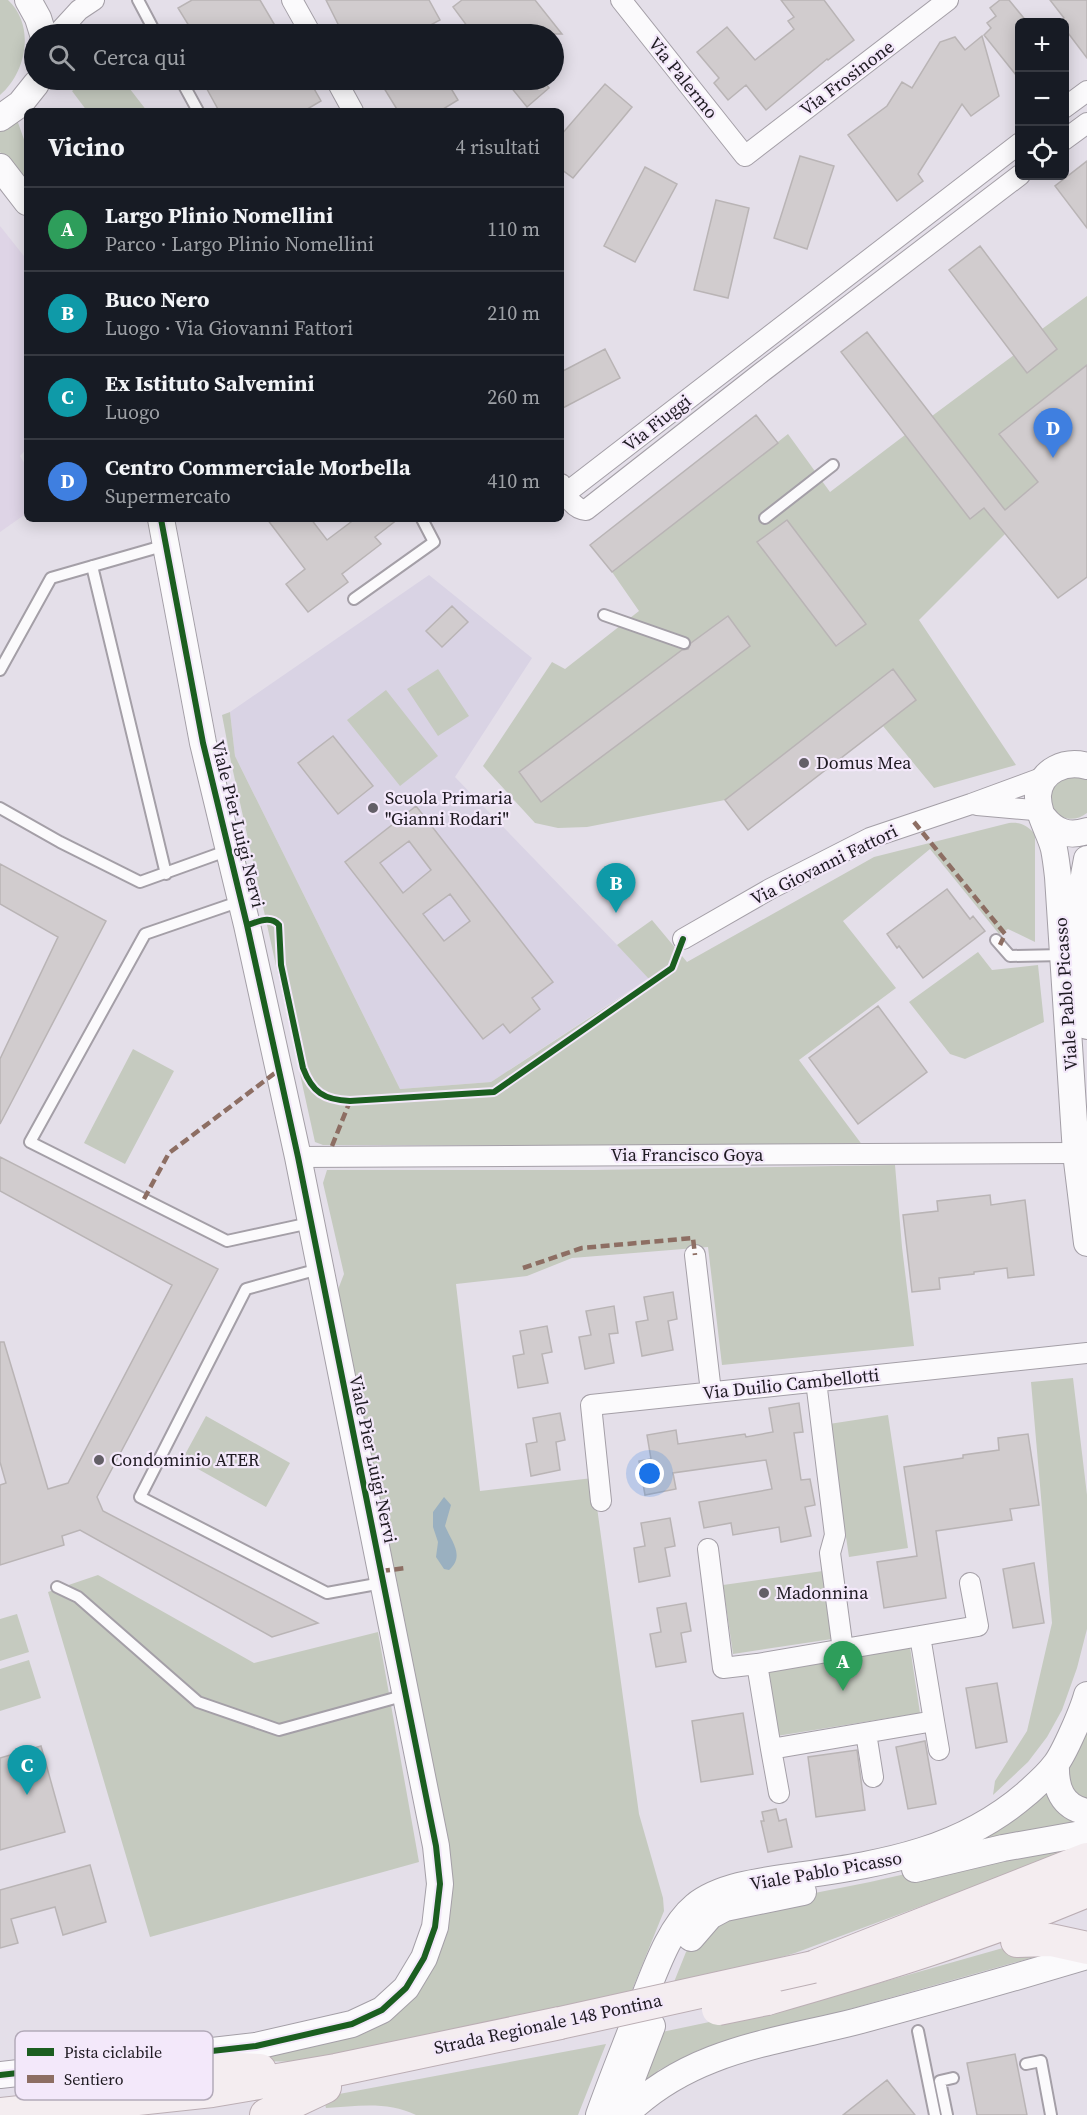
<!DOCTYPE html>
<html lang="it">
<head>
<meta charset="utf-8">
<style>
	body { margin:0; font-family:"Source Serif 4",serif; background:#242831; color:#f1f3f6 }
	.controls { position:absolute; right:18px; top:18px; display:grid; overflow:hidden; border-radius:9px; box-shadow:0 3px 15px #0003 }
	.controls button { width:54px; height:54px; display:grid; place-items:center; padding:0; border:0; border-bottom:2px solid #363941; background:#171b24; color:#f1f3f6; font:30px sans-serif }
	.you { position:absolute; left:650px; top:1474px; width:21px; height:21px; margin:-15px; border:4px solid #fff; border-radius:50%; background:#1a73e8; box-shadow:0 0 0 9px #1a73e833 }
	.badge { display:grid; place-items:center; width:39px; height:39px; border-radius:50%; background:#db2777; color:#fff; font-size:20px; font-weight:700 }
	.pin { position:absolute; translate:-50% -50px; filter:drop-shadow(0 2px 3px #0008) }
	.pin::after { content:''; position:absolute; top:32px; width:21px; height:18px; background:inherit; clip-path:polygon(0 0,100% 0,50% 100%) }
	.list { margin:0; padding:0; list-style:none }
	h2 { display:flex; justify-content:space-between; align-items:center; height:78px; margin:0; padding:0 24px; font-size:26px }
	h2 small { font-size:20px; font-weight:400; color:#9ea1a6 }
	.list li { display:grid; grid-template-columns:39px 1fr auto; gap:18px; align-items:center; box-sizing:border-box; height:84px; padding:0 24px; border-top:2px solid #363941 }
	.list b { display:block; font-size:22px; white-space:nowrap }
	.list p { margin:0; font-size:20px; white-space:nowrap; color:#9ea1a6 }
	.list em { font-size:20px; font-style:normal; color:#9ea1a6 }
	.icon { flex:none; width:33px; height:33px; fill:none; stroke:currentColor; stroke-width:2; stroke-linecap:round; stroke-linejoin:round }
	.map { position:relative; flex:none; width:1087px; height:2115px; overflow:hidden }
	.search { position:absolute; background:#171b24; box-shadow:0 3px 15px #0003; left:24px; top:24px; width:540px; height:66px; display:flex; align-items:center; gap:15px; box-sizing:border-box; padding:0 21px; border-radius:33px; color:#9ea1a6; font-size:22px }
	.panel { position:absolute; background:#171b24; box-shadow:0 3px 15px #0003; left:24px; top:108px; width:540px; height:414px; border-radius:9px }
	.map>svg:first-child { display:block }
	.built { fill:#ded4e6 }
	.education { fill:#d9d3e4 }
	.green { fill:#c5cabf; fill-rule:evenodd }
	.water { fill:#9ab0c0 }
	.building { fill:#d1ccce; stroke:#b9b4b5; stroke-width:1.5; fill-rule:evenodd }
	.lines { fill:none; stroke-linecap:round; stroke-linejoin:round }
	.service-casing { stroke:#a49fa7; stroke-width:14 }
	.minor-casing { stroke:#a49fa7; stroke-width:22 }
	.tertiary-casing { stroke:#a49fa7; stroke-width:28 }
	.primary-casing { stroke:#bbaeb4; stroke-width:34 }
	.service { stroke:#fbfafc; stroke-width:10 }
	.minor { stroke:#fbfafc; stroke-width:20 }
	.tertiary { stroke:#fbfafc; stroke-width:26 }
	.primary { stroke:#f4edf0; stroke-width:32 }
	.primary-bridge-casing { stroke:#bbaeb4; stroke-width:34; stroke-linecap:butt }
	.primary-bridge { stroke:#f4edf0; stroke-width:32 }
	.quiet { stroke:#8d6e63; stroke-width:4.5; stroke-dasharray:9 4.5; stroke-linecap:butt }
	.cycleway-casing { stroke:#f3e8fa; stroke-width:10 }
	.cycleway { stroke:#1b5e20; stroke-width:6 }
	.poi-dot { fill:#635f67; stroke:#f3e8fa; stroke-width:2 }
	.labels { text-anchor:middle; stroke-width:4.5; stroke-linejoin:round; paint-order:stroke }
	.street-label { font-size:18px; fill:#1e1a21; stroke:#f3e8fa }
	.poi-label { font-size:18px; fill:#1e1a21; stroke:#f3e8fa; text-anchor:start }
	.key { fill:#f3e8fa; stroke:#b3aab9; stroke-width:1.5 }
	.key-label { font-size:16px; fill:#1e1a21 }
</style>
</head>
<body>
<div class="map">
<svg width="1087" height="2115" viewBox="0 0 1087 2115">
	<rect width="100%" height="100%" fill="#e4dfe9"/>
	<path class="built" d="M0 226 27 260V448L20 456 27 468V513L0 532Z"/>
	<path class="education" d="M429 575 532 658 455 777 649 978 491 1082 400 1089 235 756 230 712Z"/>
	<path class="green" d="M0 0H8C36 26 26 73 0 95Z
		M87 80H123L147 111H87L72 91Z
		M15 114 27 148V190L0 152V123Z
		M1087 296V365L999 434 1038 482 994 519 1005 534 919 620 1016 765 934 788 883 726 916 700 893 670 725 800 587 827 558 828 535 823 483 766 552 662 565 669 639 611 612 572 788 434 830 492 905 435 970 519 932 416 1014 355 1027 372 1057 349 1042 329ZM787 520 866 624 837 646 757 542ZM728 616 750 646 541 802 519 772Z
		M438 669 469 716 438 736 407 689Z
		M386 690 438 756 400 786 347 720Z
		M230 712 235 756 400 1089 491 1082 649 979 617 945 652 920 687 962 874 857 1009 823C1021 822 1027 825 1035 834V942L1008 929 999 934 930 849 843 921 896 988 799 1060 863 1146 323 1145 315 1142 231 762 222 715Z
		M1062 776 1084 777 1087 780V813C1067 829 1039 809 1052 786 1053 783 1059 779 1062 776Z
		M978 952 992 970 1038 965 1044 1022 965 1059 950 1054 909 1002Z
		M133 1049 174 1071 125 1164 84 1143Z
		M895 1165 902 1247 914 1346 722 1365 708 1247 572 1258 527 1276 456 1284 480 1491 593 1478 639 1814 663 1898 664 1911 630 1995 310 2062 194 2060 358 2031 444 1925 332 1305 344 1274 323 1183 327 1170H594Z
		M1073 1378 1087 1495V1629L1077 1668 1062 1710 1047 1737 1028 1762 993 1795 995 1781 1027 1731 1052 1623 1031 1382Z
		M888 1415 908 1548 849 1557 829 1424Z
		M206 1416 290 1463 266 1507 182 1460Z
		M823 1571 832 1639 733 1654 723 1585Z
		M98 1575 254 1663 378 1632 419 1862 150 1937 48 1592Z
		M17 1614 29 1652 0 1661V1619Z
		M910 1647 920 1713 777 1736 767 1669Z
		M29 1660 41 1698 0 1711V1669Z
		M1087 1709V1800L1077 1798 1061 1761Z
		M1043 1779 1087 1821 946 1848Z
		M1087 1842 1043 1861 795 1953 739 1970 672 1987 686 1952 701 1930 734 1909 870 1882 985 1856Z
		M1010 1946 1066 1948 836 2013 735 2038 699 2050 659 2070 629 2096 662 2032 837 1995Z
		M606 2044 578 2115H416C388 2101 357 2106 326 2108L323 2097Z"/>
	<path class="water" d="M444 1497 451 1505 445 1526C452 1542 465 1556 449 1570L444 1569 436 1557 438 1542 433 1527V1512Z"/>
	<path class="building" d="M192 0H260L280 34H194L178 8Z
		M326 0H429L440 20 414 34H343Z
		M462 0H535L562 34H473L453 7Z
		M781 0H824L854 40 828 60 827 59 766 110 746 85 728 100 714 83 719 78 697 52 727 27 755 60 794 29 788 21 794 17Z
		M1000 0H1009L1027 22H1020V80L984 35 991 28 987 23 996 16 990 8Z
		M1050 0H1087V58L1065 29V22H1059L1064 18Z
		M982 36 999 96 971 116 962 104 918 174 923 181 897 201 848 135 887 106 902 82 912 88 940 42 955 37 965 50Z
		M202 80H309L321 101 304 111H219Z
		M379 80H446L458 100 440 111H398Z
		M505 80H543L549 88 527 107Z
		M605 84 632 107 573 178 561 169V135Z
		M800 156 834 166 807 249 774 238Z
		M1087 161V228L1055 186Z
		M645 167 677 184 635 262 604 246Z
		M716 200 749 208 728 298 694 290Z
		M980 246 1057 349 1027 373 949 270Z
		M867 332 1005 510 1038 482 999 434 1087 365V577L1058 598 984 508 970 519 841 352Z
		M605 349 620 378 561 409V372Z
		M756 415 778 443 612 572 590 545Z
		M267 519H311L327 540 355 519H398L375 537 381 544 342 574 348 582 308 612 286 584 305 569Z
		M787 520 866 624 836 646 757 542Z
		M452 606 468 622 442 647 426 631Z
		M728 616 750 646 541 802 519 772 682 650 688 649 691 643Z
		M893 669 916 700 748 830 725 800Z
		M333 736 373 786 338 814 298 763Z
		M416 806 553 982 532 998 540 1009 510 1033 503 1024 483 1039 345 862ZM409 841 431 870 403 893 380 863ZM450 894 470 921 444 941 423 914Z
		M0 864 106 921 0 1124V1059L58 937 0 904Z
		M947 889 970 919 973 916 985 931 923 978 899 946 897 948 887 934Z
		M878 1006 927 1072 858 1124 809 1058Z
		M0 1157 218 1269 97 1497 103 1511 318 1623 272 1637 80 1530 62 1536 64 1545 0 1565V1485L6 1483 0 1462V1342H4L48 1489 68 1483 172 1285 0 1191Z
		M990 1195 991 1205 1025 1200 1034 1275 1008 1278 1007 1268 974 1272V1274L939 1278 940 1289 912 1292 903 1215 938 1211 937 1201Z
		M673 1292 677 1319 668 1321 673 1350 642 1356 636 1322 648 1320 644 1297Z
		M614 1306 618 1333 609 1334 614 1363 585 1369 579 1337 591 1335 586 1311Z
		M547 1326 552 1352 542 1354 548 1383 518 1388 513 1356 524 1354 520 1331Z
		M799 1403 803 1432 794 1433 801 1480 810 1479 815 1505 805 1507 811 1536 781 1542 779 1527 733 1535 731 1523 704 1528 699 1502 772 1489 766 1460 673 1473 676 1489 645 1495 639 1461 651 1459 647 1435 676 1430 678 1444 745 1434 746 1437 773 1432 769 1408Z
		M560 1413 565 1440 556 1442 560 1470 531 1476 526 1444 537 1442 533 1418Z
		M1028 1434 1039 1505 1010 1509 1012 1520 936 1531 946 1598 884 1608 877 1562 917 1556 904 1467 963 1458V1455L999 1450 998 1438Z
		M670 1518 675 1546 665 1548 670 1576 639 1582 634 1548 645 1546 641 1523Z
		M1034 1563 1044 1623 1013 1628 1003 1569Z
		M686 1603 691 1631 681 1633 686 1662 656 1667 650 1634 661 1632 657 1608Z
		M997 1683 1007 1742 976 1748 966 1688Z
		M743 1713 753 1774 701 1782 692 1721Z
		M925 1741 936 1804 908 1809 896 1747Z
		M41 1746 65 1832 0 1850V1758Z
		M857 1750 865 1810 816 1817 808 1757Z
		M776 1809 779 1821 786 1819 792 1847 768 1852 761 1821H764L762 1812Z
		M90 1865 106 1922 63 1935 55 1907 11 1919 18 1943 0 1948V1890Z
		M1015 2054 1027 2115H977L967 2063Z
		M887 2080 915 2115H843Z"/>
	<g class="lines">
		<defs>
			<path id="service" d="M138 0 156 34
				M181 80 198 111
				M765 518 833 465
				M92 566 166 874
				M354 599 434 542 422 519
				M604 615 684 643
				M0 670 51 578 166 545
				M0 808 60 842 140 882 229 850
				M241 901 145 934 30 1142 227 1241 310 1223
				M996 940 1010 956 1063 955
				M319 1269 246 1289 140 1497 327 1593 382 1583
				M57 1587 78 1597 198 1702 279 1730 406 1695
				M918 2031 935 2115
				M1026 2064 1041 2061 1051 2115
				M947 2115 940 2081 953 2078"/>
			<path id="minor" d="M292 0 311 34
				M621 0 745 156 948 0
				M57 34 79 10 94 0
				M336 80 353 111
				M1064 108 1087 91
				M1064 140 1087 123
				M561 484C567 495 572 509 586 510L762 372 1020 175
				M566 493 1020 143
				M977 805 1034 810 1039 808
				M683 939 770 889 870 838 971 804 1047 776
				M298 1157 1076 1153
				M695 1255 711 1392
				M816 1381 835 1535 830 1553 843 1650
				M601 1501 591 1405 1087 1353
				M708 1549 723 1668 757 1664
				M920 1636 934 1721 771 1749 757 1664Z
				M920 1636 978 1626 970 1583
				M934 1721 939 1750
				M866 1733 873 1777
				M771 1749 779 1793"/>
			<path id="tertiary" d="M28 0 38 18 43 34
				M0 118 20 104 36 84
				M0 167 27 202
				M1087 766C1066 760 1040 770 1038 795 1037 814 1050 832 1054 849 1056 859 1057 868 1058 877L1076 1153 1087 1243
				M1044 818C1055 832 1069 837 1087 831
				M1087 859C1075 914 1083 970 1087 1026
				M1056 1764C1055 1788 1062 1807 1087 1812
				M915 1869 1003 1848 1087 1833
				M691 1938 710 1916 725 1908 803 1892
				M0 2075 256 2046 352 2024 382 2010 406 1988 424 1958 435 1927 440 1884 436 1846 298 1157 247 925 203 743 161 519
				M599 2115C611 2081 625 2047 638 2013 652 1980 667 1929 695 1906 722 1884 770 1880 803 1875 886 1863 961 1850 1026 1794 1036 1785 1047 1776 1055 1765 1064 1754 1083 1710 1087 1695
				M618 2115 652 2026
				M625 2115C689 2051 770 2043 854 2022 932 2001 1010 1979 1087 1956"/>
			<path id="primary" d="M1017 1941 1051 1940 1087 1948
				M813 1967 1087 1859
				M767 1999C876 1968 983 1935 1087 1891
				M133 2058 193 2067 260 2070
				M0 2114 212 2091 336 2070 560 2023
				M266 2115 325 2087"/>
		</defs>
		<use href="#service" class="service-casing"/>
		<use href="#minor" class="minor-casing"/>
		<use href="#tertiary" class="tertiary-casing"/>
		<use href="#primary" class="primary-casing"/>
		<use href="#service" class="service"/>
		<use href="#minor" class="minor"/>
		<use href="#tertiary" class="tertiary"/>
		<use href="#primary" class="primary"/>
		<defs>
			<path id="primary-bridge" d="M718 2009 767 1999
				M560 2023 813 1967"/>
		</defs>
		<use href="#primary-bridge" class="primary-bridge-casing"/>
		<use href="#primary-bridge" class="primary-bridge"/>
		<path class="quiet" d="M914 822 1005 934 1000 945
			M332 1146 350 1101
			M144 1199 169 1153 279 1070
			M523 1268 582 1248 693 1238 695 1255
			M381 1571 406 1568"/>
		<defs>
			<path id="cycleway" d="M247 925C258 922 270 915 279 925L281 965 303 1068C312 1092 324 1100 350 1101L494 1092 672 968 683 939
				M0 2075 256 2046 352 2024 382 2010 406 1988 424 1958 435 1927 440 1884 436 1846 298 1157 247 925 203 743 161 519"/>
		</defs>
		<use href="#cycleway" class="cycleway-casing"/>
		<use href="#cycleway" class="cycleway"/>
	</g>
	<g class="poi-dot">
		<circle cx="804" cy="763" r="6"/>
		<circle cx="373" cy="808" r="6"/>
		<circle cx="99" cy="1460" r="6"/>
		<circle cx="764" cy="1593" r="6"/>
	</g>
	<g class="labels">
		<g class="street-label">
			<text transform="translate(683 78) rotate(51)" y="6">Via Palermo</text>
			<text transform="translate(847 78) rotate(-37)" y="6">Via Frosinone</text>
			<text transform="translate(657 423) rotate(-38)" y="6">Via Fiuggi</text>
			<text transform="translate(238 824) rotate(76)" y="6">Viale Pier Luigi Nervi</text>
			<text transform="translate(824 865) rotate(-26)" y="6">Via Giovanni Fattori</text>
			<text transform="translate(1066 994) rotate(-94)" y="6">Viale Pablo Picasso</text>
			<text x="687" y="1161">Via Francisco Goya</text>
			<text transform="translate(791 1384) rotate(-6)" y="6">Via Duilio Cambellotti</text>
			<text transform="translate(373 1459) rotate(78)" y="6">Viale Pier Luigi Nervi</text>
			<text transform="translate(826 1871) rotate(-10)" y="6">Viale Pablo Picasso</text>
			<text transform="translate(548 2024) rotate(-12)" y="6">Strada Regionale 148 Pontina</text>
		</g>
		<g class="poi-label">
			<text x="816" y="769">Domus Mea</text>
			<text x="385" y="804">Scuola Primaria<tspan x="385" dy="21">"Gianni Rodari"</tspan></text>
			<text x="111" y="1466">Condominio ATER</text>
			<text x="776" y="1599">Madonnina</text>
		</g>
	</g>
	<rect x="15" y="2031" width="198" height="69" rx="9" class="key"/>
	<rect x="27" y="2048" width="27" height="8" fill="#1b5e20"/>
	<rect x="27" y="2075" width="27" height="8" fill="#8d6e63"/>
	<g class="key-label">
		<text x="64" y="2058">Pista ciclabile</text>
		<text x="64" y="2085">Sentiero</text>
	</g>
</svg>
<div class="controls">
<button>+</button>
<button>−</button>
<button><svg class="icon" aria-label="locate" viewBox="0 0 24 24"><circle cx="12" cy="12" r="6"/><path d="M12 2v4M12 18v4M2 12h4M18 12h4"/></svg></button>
</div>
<div class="you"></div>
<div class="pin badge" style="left:843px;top:1691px;background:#2e9e5b">A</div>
<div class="pin badge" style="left:616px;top:913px;background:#0f9aa8">B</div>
<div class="pin badge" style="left:27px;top:1795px;background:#0f9aa8">C</div>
<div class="pin badge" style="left:1053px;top:458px;background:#3f7fe0">D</div>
<div class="search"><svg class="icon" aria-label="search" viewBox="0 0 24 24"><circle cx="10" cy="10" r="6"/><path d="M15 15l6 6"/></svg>Cerca qui</div>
<section class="panel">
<h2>Vicino<small>4 risultati</small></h2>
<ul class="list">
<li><span class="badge" style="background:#2e9e5b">A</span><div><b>Largo Plinio Nomellini</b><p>Parco · Largo Plinio Nomellini</p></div><em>110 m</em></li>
<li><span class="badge" style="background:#0f9aa8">B</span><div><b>Buco Nero</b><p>Luogo · Via Giovanni Fattori</p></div><em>210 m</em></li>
<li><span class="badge" style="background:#0f9aa8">C</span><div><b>Ex Istituto Salvemini</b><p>Luogo</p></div><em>260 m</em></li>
<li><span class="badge" style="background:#3f7fe0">D</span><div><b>Centro Commerciale Morbella</b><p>Supermercato</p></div><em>410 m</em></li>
</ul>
</section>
</div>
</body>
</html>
